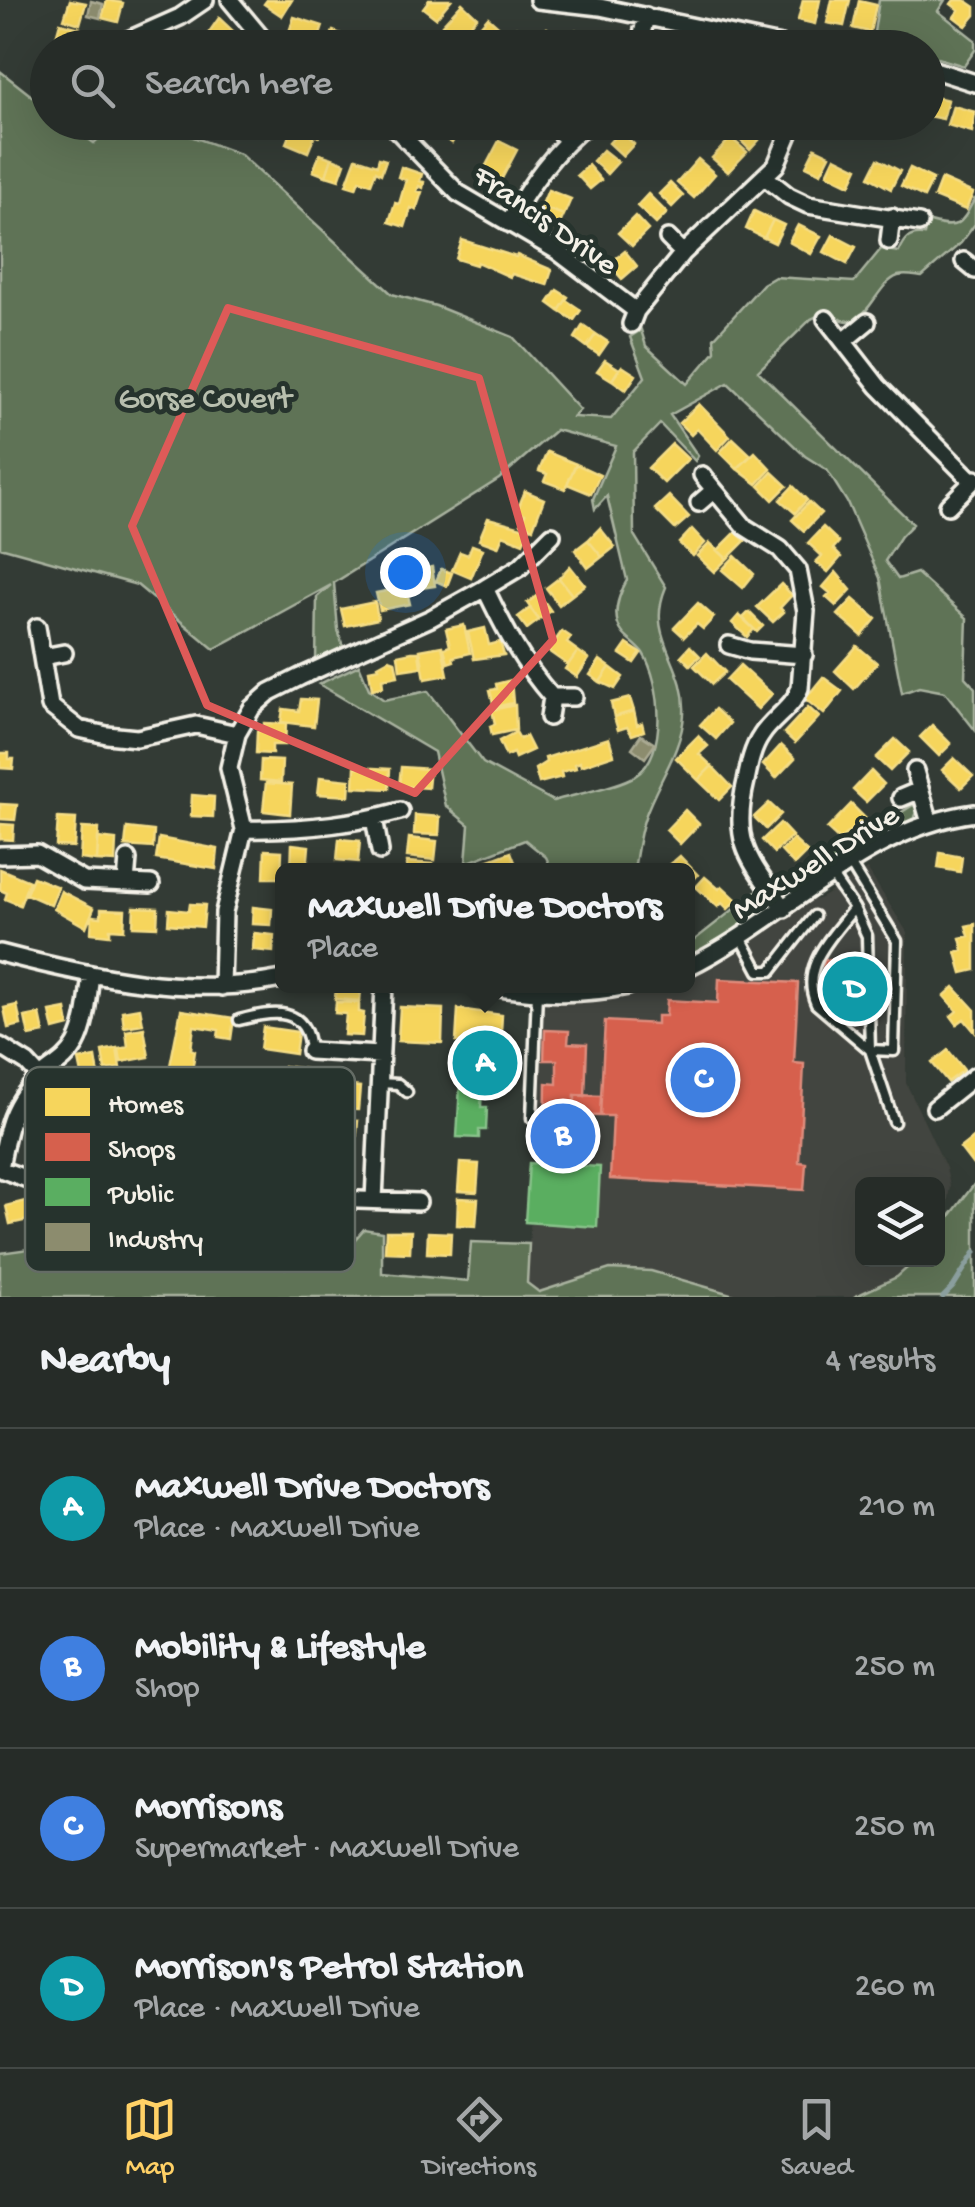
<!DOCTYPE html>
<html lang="en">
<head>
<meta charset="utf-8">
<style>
	body { margin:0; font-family:"Gochi Hand",sans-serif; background:#323834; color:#f1f3f6 }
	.controls { position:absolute; right:30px; bottom:30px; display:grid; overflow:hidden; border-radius:15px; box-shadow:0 10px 40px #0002 }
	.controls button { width:90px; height:90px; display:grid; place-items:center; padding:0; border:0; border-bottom:2px solid #424845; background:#262c28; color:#f1f3f6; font:50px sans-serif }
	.you { position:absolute; left:405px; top:572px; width:35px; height:35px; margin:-25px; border:8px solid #fff; border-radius:50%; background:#1a73e8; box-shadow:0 0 0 15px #1a73e833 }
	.badge { display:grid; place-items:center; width:65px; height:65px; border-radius:50%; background:#ffd166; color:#fff; font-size:32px; font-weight:700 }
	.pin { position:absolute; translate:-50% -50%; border:5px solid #fff; box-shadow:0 2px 10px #0006 }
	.popup { position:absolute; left:275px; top:863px; width:420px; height:130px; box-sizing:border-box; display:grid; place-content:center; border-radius:15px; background:#262c28; filter:drop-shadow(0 2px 8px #0005); font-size:32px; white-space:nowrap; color:#a4a7a8 }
	.popup b { font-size:38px; color:#f1f3f6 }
	.popup::after { content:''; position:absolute; left:50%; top:100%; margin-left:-20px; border:20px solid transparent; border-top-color:#262c28 }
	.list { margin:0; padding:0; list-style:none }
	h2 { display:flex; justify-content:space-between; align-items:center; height:130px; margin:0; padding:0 40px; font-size:42px }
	h2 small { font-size:32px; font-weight:400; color:#a4a7a8 }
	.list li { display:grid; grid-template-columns:65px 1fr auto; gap:30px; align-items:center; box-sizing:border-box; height:160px; padding:0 40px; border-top:2px solid #424845 }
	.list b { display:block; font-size:38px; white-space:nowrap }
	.list p { margin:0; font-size:32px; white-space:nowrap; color:#a4a7a8 }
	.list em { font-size:32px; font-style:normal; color:#a4a7a8 }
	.icon { flex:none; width:55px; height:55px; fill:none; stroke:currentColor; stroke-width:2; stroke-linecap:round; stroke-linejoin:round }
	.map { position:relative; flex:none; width:975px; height:1297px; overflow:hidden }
	.search { position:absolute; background:#262c28; box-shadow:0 10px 40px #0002; left:30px; right:30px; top:30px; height:110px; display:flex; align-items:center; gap:25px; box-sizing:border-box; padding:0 35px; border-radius:55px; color:#a4a7a8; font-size:38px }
	.sheet { height:770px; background:#262c28 }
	nav { display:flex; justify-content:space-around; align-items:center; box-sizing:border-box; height:140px; border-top:2px solid #424845; background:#262c28; font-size:28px; color:#a4a7a8 }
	nav a { display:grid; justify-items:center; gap:5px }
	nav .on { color:#ffd166 }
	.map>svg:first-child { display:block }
	.built { fill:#43453f }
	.green { fill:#5e7356; stroke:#a9b29f; stroke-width:2.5 }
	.homes { fill:#f6d55c; stroke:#f5dd86; stroke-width:2.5 }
	.shops { fill:#d6604d; stroke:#df8c7c; stroke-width:2.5 }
	.public { fill:#5aae61; stroke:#88c28a; stroke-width:2.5 }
	.industry { fill:#8c8c6e; stroke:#abaa93; stroke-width:2.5 }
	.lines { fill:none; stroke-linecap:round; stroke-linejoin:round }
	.stream { stroke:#8da1a0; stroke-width:5 }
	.lane-casing { stroke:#f4f1e8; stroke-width:15 }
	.street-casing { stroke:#f4f1e8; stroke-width:22 }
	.lane { stroke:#26332d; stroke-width:8 }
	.street { stroke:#26332d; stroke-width:15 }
	.marked { fill:none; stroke:#de5a58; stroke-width:8; stroke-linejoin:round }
	.labels { text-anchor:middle; stroke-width:10; stroke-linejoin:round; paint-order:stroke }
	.street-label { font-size:32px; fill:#f4f1e8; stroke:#26332d }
	.park-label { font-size:32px; fill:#b8bfae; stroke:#26332d }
	.key { fill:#26332d; stroke:#646c65; stroke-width:2.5 }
	.key-label { font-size:28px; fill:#f4f1e8 }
</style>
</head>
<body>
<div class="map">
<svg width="975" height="1297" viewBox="0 0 975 1297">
	<rect width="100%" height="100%" fill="#333b35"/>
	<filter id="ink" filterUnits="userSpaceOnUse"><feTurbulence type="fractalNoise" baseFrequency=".01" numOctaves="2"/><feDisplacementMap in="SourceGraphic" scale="20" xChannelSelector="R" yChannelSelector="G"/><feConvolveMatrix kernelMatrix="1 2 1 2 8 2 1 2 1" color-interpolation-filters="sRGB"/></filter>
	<g filter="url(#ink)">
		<path class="built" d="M867 869 907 932 906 1083 946 1168 950 1186 945 1220 938 1232V1184H862V1260H916L897 1277 854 1297H741L700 1285 610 1269 539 1292 527 1283 543 1004 557 993 628 986H688V967L784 909 821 898Z"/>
		<path class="green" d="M879 0H945L938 11 975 40V50L964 66 928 55V48L872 45Z
			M0 71 47 108 48 122 67 123 94 143 114 123H155L240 154 392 294 436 306 513 337 580 410 573 417 611 419 645 377 630 337 641 330 646 346 687 384 715 351 714 338 763 284 775 277 854 282 881 249 899 252C905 239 909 233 924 235L927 221C959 231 961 225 975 198V224L961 243 922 277C914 276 906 274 898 276 872 285 865 344 828 311L811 319 758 371 913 524 901 536 885 561 898 579 917 573 967 618 965 677 975 688V730L945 692 919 687 902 693 880 578 847 502 827 470 805 456 728 383 670 415 698 456 695 461 660 424 633 452 634 535 666 587C644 639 687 662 684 714 682 751 657 782 645 817 639 834 637 853 634 870H552L546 857 525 840 466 863 469 825 446 806 434 752 319 684 359 665 369 689 384 700 428 691 483 763 553 801C573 795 620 786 635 776 669 755 661 682 643 653 635 642 622 638 618 624 613 609 620 593 627 580L607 496 595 509 593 499 616 446 556 430 499 479 334 583 338 630 344 650 316 663 317 597 331 585 214 649 137 585 0 547Z
			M913 805 919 809 914 818 852 854 799 889 788 890 776 883 834 855Z
			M762 887C767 926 717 942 688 956V945Z
			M975 1183V1297H854L897 1277 916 1260H938V1232Z
			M113 1214 182 1262 206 1265C234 1246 260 1242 285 1268 323 1261 340 1259 364 1229L382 1232V1273L468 1281 471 1242 529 1244 527 1283 539 1292 610 1269 651 1271 741 1297H0V1253L107 1238Z"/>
		<path class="homes" d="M70 0 86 3 80 24 64 19Z
			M107 0 123 3 118 22 102 18Z
			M267 0H292L282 16 264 4Z
			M429 0H451L436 18 423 8Z
			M803 0H820L815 24 798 20Z
			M832 0H850L844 26 827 23Z
			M954 0H965L975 7V15L966 26 954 17 959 10 951 4Z
			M859 1 876 5 870 32 853 28Z
			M462 3 477 17 457 39 442 25Z
			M294 17 323 26 317 44 288 35Z
			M488 17 505 32 491 48H472L466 42Z
			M219 18 233 31 219 48H198Z
			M60 23 80 28 74 48H53Z
			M516 27 532 42 527 48H497Z
			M547 28 559 38 550 48H540L534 42Z
			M576 30 590 43 586 48H563Z
			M333 31 359 41 357 48 327 46Z
			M604 33 623 48H594Z
			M928 95 948 100 943 119 928 116Z
			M953 106 975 112 972 132 947 125Z
			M304 122 324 125 319 137 301 130Z
			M425 122H454L461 126 452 143 423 126Z
			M647 122 651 126 639 137 626 123Z
			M293 126 315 135 308 152 286 143Z
			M744 126 759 140 750 150 735 135Z
			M620 131 634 144 623 156 609 143Z
			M731 138 747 152 728 172 712 158Z
			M499 141 517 150 499 184 481 175Z
			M815 148 830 155 821 173 806 166Z
			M603 150 618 162 607 174 593 161Z
			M320 154 332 158 326 176 313 171Z
			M835 157 858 168 850 185 827 174Z
			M332 158 345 163 339 180 326 176Z
			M356 158 377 165 379 158 386 160 381 174 376 171 371 184 359 180 356 188 346 185Z
			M698 159 715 174 694 198 677 183Z
			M878 159 900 171 891 189 869 177Z
			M588 165 601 180 590 189 577 175Z
			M401 167 422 174 420 181 424 182 423 188 419 186 417 191 422 192 416 210 411 208 405 227 389 222 395 203 399 204 406 180 398 177Z
			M910 168 933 179 924 197 901 186Z
			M941 179 973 193 966 210 934 197Z
			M670 183 683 196 672 207 659 194Z
			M548 190 571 199 564 215 541 207Z
			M648 194 667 213 656 224 637 206Z
			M541 207 564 215 557 230 534 221Z
			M754 211 773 220 764 238 746 229Z
			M635 216 648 230 632 246 618 233Z
			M773 220 784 225 775 243 764 238Z
			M798 225 821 236 811 254 789 242Z
			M833 235 856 247 847 264 824 252Z
			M462 240 516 257 517 255 552 270 547 285 512 274 510 277 477 262 476 265 456 259Z
			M625 251 637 266 622 279 609 264Z
			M557 290 568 297 559 311 548 303Z
			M566 300 581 310 574 320 559 311Z
			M583 325 596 334 587 347 575 338Z
			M596 334 608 342 599 355 587 347Z
			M605 360 619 369 612 380 597 371Z
			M622 366 636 375 626 390 612 380Z
			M699 404 730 436 717 450 697 429 691 435 679 423Z
			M733 438 751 455 737 469 720 452Z
			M672 444 688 459 664 483 648 468Z
			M547 452 576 464 565 489 544 481 547 474 539 471Z
			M755 452 771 469 757 484 737 469Z
			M576 464 600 475 591 494 567 484Z
			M772 472 787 486 773 500 759 486Z
			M793 486 807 500 795 513 780 500Z
			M525 491 544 499 533 528 521 523 525 514 517 511Z
			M669 496 689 517 675 529 655 509Z
			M809 502 821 513 804 531 792 520Z
			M488 518 529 529 523 543 503 535 498 547 479 540Z
			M823 527 839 542 833 549 841 557 828 572 816 562 822 556 808 543Z
			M600 528 615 547 602 557 588 540Z
			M692 529 705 543 693 556 679 543Z
			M736 532 745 541 727 559 718 550Z
			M588 540 602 557 588 568 575 550Z
			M710 543 727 559 714 572 697 556Z
			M472 545 483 549 471 578 452 570 460 552 468 555Z
			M735 556 754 574 743 588 722 570Z
			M570 566 585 585 572 595 559 578Z
			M432 567 435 586 414 589 411 571Z
			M441 569 452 573 447 586 436 581Z
			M836 572 851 590 836 606 826 597 830 593 823 587Z
			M559 578 572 595 559 605 546 588Z
			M781 584 792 595 780 608 784 612 773 622 757 607Z
			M406 587 410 604 380 610 376 593Z
			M539 594 551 611 539 620 527 603Z
			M853 599 876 619 862 636 838 615Z
			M375 602 378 619 345 626 341 609Z
			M698 603 714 617 703 629 697 624 684 637 674 628Z
			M530 608 539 620 527 629 518 617Z
			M749 612 763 626 757 632 743 618Z
			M739 615 754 629 747 637 732 623Z
			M464 625 470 653 453 657 454 661 448 663 444 648 450 646 446 629Z
			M485 628 489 645 500 642 504 655 474 659 468 632Z
			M562 631 571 637 567 643 578 651 568 665 548 651Z
			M627 644 641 653 634 663 620 654Z
			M442 646 448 675 425 679 420 650Z
			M690 646 700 656 690 665 681 656Z
			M857 646 877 663 854 689 835 671Z
			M578 651 589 659 577 677 565 669Z
			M412 652H419L421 667 400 670 398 655Z
			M707 653 725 672 712 684 694 666Z
			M389 659 395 661 398 676 382 679 383 687 372 689 369 670 379 668 378 665Z
			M600 660 610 667 600 682 590 675Z
			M740 665 772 694 758 709 726 680Z
			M610 667 623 677 615 689 600 682Z
			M823 677 842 691 824 714 805 699Z
			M511 680 513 703 494 707 490 690 497 689 496 684Z
			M630 698 634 711 614 717 611 703Z
			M301 699 317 700 314 726 281 722 283 709 299 711Z
			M515 705 516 730 492 735 490 726 495 724 492 710Z
			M808 707 819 717 795 743 784 733Z
			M715 709 730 723 716 739 700 725Z
			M634 711 637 725 642 723 644 731 632 735 627 727 618 730 614 717Z
			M264 723 286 724 285 745H272V754L256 753 257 731H264Z
			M932 725 951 744 939 756 920 737Z
			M516 732 520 739 526 736 533 750 515 758 513 753 506 756 499 741Z
			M698 736 708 746 699 754 712 766 698 780 676 758Z
			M609 738 614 755 581 766 580 762 575 764 576 768 561 772 562 777 539 783 535 769 546 762 545 758Z
			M895 739 909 752 890 771 876 758Z
			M781 745 795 758 776 778 763 765Z
			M0 753H9V759H14L13 769 0 768Z
			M954 758 973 776 961 788 942 770Z
			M261 760 282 761 281 782 260 780Z
			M712 766 732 787 719 800 698 780Z
			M355 767 390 769 389 789 354 787Z
			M401 767 430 769 428 788 399 786Z
			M871 771 884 784 866 802 853 790Z
			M320 777 350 780 349 796 318 794Z
			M266 783 292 785 290 814 263 811Z
			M192 795 214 797 213 817 191 816Z
			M769 803 781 814 766 829 754 817Z
			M0 804 17 805 15 820 0 819Z
			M851 804 865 818 839 840 827 829Z
			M685 810 699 824 680 844 666 830Z
			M415 815 440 817 439 835 414 834Z
			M58 818 76 819 74 847 56 846Z
			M780 823 792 836 774 853 762 840Z
			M0 824 14 825 13 840 0 839Z
			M82 828 99 829 97 861 80 859Z
			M127 828 154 831 153 848 125 846Z
			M98 838 116 840 115 862 97 861Z
			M159 838 218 849 216 869 156 859Z
			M409 838 437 841 435 860 407 857Z
			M339 839 360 841 358 862 337 860Z
			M793 839 807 852 794 865 781 851Z
			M292 844 309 846 307 870H291Z
			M265 850 282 851 281 878H264Z
			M511 852 518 870H501L500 868 483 870 481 863Z
			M940 853 962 857 960 872 938 868Z
			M680 856 698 875 688 885V870H670L667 867Z
			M407 862 433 864 432 870H407Z
			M0 869 29 881 20 905 5 899 7 893 0 890Z
			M33 877 58 887 51 905 26 894Z
			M705 877 719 889 722 886 737 900 728 909 722 903 718 907 696 887Z
			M61 891 94 908 86 927 54 909Z
			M190 904 205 905 203 927 168 924 169 909 189 911Z
			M134 907 158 908 157 927 133 926Z
			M253 907 272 909 271 925 252 924Z
			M101 909 125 910 124 930 110 929V935L91 933 92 916 101 917Z
			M975 924V970L962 973 956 952 963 950 960 938 969 936 966 926Z
			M254 933 274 935 273 952 253 950Z
			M336 987 361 989 360 1001 335 999Z
			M954 987 975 1010V1032L964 1019 957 1024 951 1016 957 1011 944 996Z
			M336 1002 359 1003V1012L364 1013 362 1036 344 1035 346 1014 335 1013Z
			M17 1005 21 1025 8 1028 4 1008Z
			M400 1007 443 1009 442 1043 398 1041Z
			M140 1008 143 1024 124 1027 122 1011Z
			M66 1009 69 1026 54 1030 50 1012Z
			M458 1009 502 1015 498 1083 470 1082 472 1043 456 1042Z
			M181 1010 234 1018 231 1039 218 1037 219 1030 194 1026 191 1049 195 1051 190 1085 167 1081Z
			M40 1014 44 1033 29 1036 25 1017Z
			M263 1027 298 1032 295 1054 260 1049Z
			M144 1028 149 1057 121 1062 119 1049 128 1047 126 1031Z
			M117 1048 120 1068 105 1070 102 1051Z
			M948 1050 964 1070 948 1082 932 1063Z
			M96 1057 99 1076 83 1079 79 1060Z
			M284 1066 305 1069 299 1118 277 1115 279 1101 288 1102 290 1080 282 1079Z
			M205 1085 216 1086 215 1092 227 1094V1088L245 1091 246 1096 272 1099 270 1112 244 1108 243 1114 225 1111 226 1105 203 1101Z
			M339 1085 360 1087 358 1110 338 1109Z
			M69 1098 74 1120 34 1128 32 1116 47 1114 45 1103Z
			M340 1120 358 1121 356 1143 339 1142Z
			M255 1123 276 1125 272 1190 253 1188V1177H260L261 1167H250L252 1147 261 1148 262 1137H254Z
			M67 1127 71 1153 53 1156 48 1131Z
			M975 1136V1164L973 1165 960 1148Z
			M189 1145 206 1146V1152L230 1153 229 1173 216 1172V1166L152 1163 150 1200 159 1201 160 1195 178 1196 177 1219 136 1213 139 1148 189 1150Z
			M336 1151 355 1153 354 1164 351 1165 350 1169H354L353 1181H335L339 1165 335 1163Z
			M90 1152 94 1171 75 1175 74 1165 68 1166 66 1156Z
			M460 1163 479 1164 477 1192 458 1191Z
			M104 1188 109 1208 81 1214 76 1195Z
			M72 1194 76 1211 45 1218 41 1201Z
			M211 1198 244 1200V1208L257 1209V1202H269L268 1221 210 1222Z
			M458 1198 478 1199 476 1226 457 1225Z
			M33 1199 37 1218 10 1224 6 1206Z
			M282 1203 297 1204 296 1210 306 1211 305 1224 280 1222Z
			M386 1231H411L410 1253 385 1252Z
			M428 1232 451 1233 450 1254 427 1253Z"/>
		<path class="shops" d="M824 960 852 961V973L889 975 888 1005 821 1002Z
			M719 979 798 983 794 1063 804 1064 799 1162 806 1163 804 1190 610 1179 613 1116H600L605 1021 657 1024V1016H666L667 1000 718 1003Z
			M545 1030 569 1031 568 1043 587 1044 585 1096 575 1095 574 1145 545 1144 546 1083 557 1084V1060H544Z
			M575 1095 601 1096 600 1116 574 1115Z"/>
		<path class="public" d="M460 1085 482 1086 481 1107H487L486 1130H479V1138L457 1137Z
			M529 1163 600 1167 597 1227 525 1222Z"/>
		<path class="industry" d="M91 1 103 4 100 18 88 15Z
			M641 735 655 744 645 758 632 748Z
			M107 1172 110 1184 94 1188 91 1176Z"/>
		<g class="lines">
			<path class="stream" d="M943 1297 953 1287 975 1252"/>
			<defs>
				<path id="lane" d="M832 876 854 908C832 937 799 966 816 1004L870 1050 894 1051 897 941 850 864
					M854 908 867 936 870 1050 894 1122
					M741 937 759 971H771L814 916
					M239 1020C273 1011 307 1005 310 1051
					M379 1083 398 1084 407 1092
					M532 1118 537 992
					M193 1239 303 1242 317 1226 322 1198"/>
				<path id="street" d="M230 0 270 48
					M538 0 600 7 795 48
					M110 48 180 17 205 0
					M639 48 646 16
					M928 68 975 83
					M389 122 458 193 557 251 636 311
					M553 126 568 140
					M765 177 789 196 808 205 919 223
					M508 223C531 183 554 150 590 122
					M668 238 683 253
					M889 241 892 217
					M964 261 975 270
					M826 319 878 386 972 481
					M631 324 636 311 683 253 776 165 794 122
					M844 341 867 322
					M702 475 745 527 780 549 798 570 806 611 800 688C793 708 772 718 761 736 752 749 749 766 746 781 731 844 749 859 784 909
					M699 503 714 490
					M948 506 975 479
					M485 588C504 628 522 663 552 697H574
					M37 627 50 706 79 729 107 735 137 738 196 725 237 734
					M729 645 750 651 804 655
					M43 657 64 653
					M549 717 552 697
					M915 771 930 823
					M901 798 920 790
					M374 818 380 851
					M244 829C296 830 350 825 400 811
					M0 855 37 854 84 881 151 884
					M126 883 128 859
					M0 953C92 977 188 998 282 979
					M688 967C784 920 865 827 975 813
					M486 986C533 994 581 996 628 986
					M222 987 224 912 244 829 229 768 237 734 252 708 270 692 300 677 431 618 485 588 520 567 552 535
					M0 1046 27 1063 40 1077
					M310 1051 380 1055
					M935 1108 975 1076
					M0 1169C6 1134 11 1101 41 1077 54 1066 67 1060 76 1044 87 1024 88 996 91 974
					M0 1169 30 1180
					M299 1198 418 1202
					M374 1200 384 986"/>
			</defs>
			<use href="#lane" class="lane-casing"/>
			<use href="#street" class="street-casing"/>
			<use href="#lane" class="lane"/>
			<use href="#street" class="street"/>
		</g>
	</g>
	<path class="marked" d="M228 308 479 378 553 640 415 793 207 705 132 526Z"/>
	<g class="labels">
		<g class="street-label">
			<text transform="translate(547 218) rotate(35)" y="11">Francis Drive</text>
			<text transform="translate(814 860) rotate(-32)" y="11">Maxwell Drive</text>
		</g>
		<g class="park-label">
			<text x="205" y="407">Gorse Covert</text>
		</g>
	</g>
	<rect x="25" y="1067" width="330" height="205" rx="15" class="key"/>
	<rect x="45" y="1088" width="45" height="28" fill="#f6d55c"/>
	<rect x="45" y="1133" width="45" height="28" fill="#d6604d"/>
	<rect x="45" y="1178" width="45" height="28" fill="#5aae61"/>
	<rect x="45" y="1223" width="45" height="28" fill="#8c8c6e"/>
	<g class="key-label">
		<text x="108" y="1112">Homes</text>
		<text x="108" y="1157">Shops</text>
		<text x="108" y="1202">Public</text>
		<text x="108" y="1247">Industry</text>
	</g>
</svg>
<div class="controls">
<button><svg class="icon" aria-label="layers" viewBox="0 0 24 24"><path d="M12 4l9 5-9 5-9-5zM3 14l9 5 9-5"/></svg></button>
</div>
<div class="you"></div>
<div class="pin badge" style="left:485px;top:1063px;background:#0f9aa8">A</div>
<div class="popup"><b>Maxwell Drive Doctors</b>Place</div>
<div class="pin badge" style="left:563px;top:1136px;background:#3f7fe0">B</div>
<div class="pin badge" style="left:703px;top:1080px;background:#3f7fe0">C</div>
<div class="pin badge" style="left:855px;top:989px;background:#0f9aa8">D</div>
<div class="search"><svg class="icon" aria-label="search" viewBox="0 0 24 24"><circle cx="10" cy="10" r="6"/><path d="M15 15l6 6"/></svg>Search here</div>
</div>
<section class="sheet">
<h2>Nearby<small>4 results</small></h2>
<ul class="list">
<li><span class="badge" style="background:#0f9aa8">A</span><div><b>Maxwell Drive Doctors</b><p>Place · Maxwell Drive</p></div><em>210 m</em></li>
<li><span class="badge" style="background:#3f7fe0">B</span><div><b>Mobility &amp; Lifestyle</b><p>Shop</p></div><em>250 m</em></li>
<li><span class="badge" style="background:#3f7fe0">C</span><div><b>Morrisons</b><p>Supermarket · Maxwell Drive</p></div><em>250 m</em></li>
<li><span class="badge" style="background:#0f9aa8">D</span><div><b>Morrison's Petrol Station</b><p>Place · Maxwell Drive</p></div><em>260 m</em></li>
</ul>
</section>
<nav>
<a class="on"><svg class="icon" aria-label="map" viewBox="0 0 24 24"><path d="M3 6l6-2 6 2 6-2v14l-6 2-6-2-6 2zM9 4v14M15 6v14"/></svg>Map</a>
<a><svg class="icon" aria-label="directions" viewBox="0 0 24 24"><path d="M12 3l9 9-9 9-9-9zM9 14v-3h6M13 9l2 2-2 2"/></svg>Directions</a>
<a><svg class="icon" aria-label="saved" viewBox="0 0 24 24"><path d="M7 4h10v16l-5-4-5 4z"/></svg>Saved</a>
</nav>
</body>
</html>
